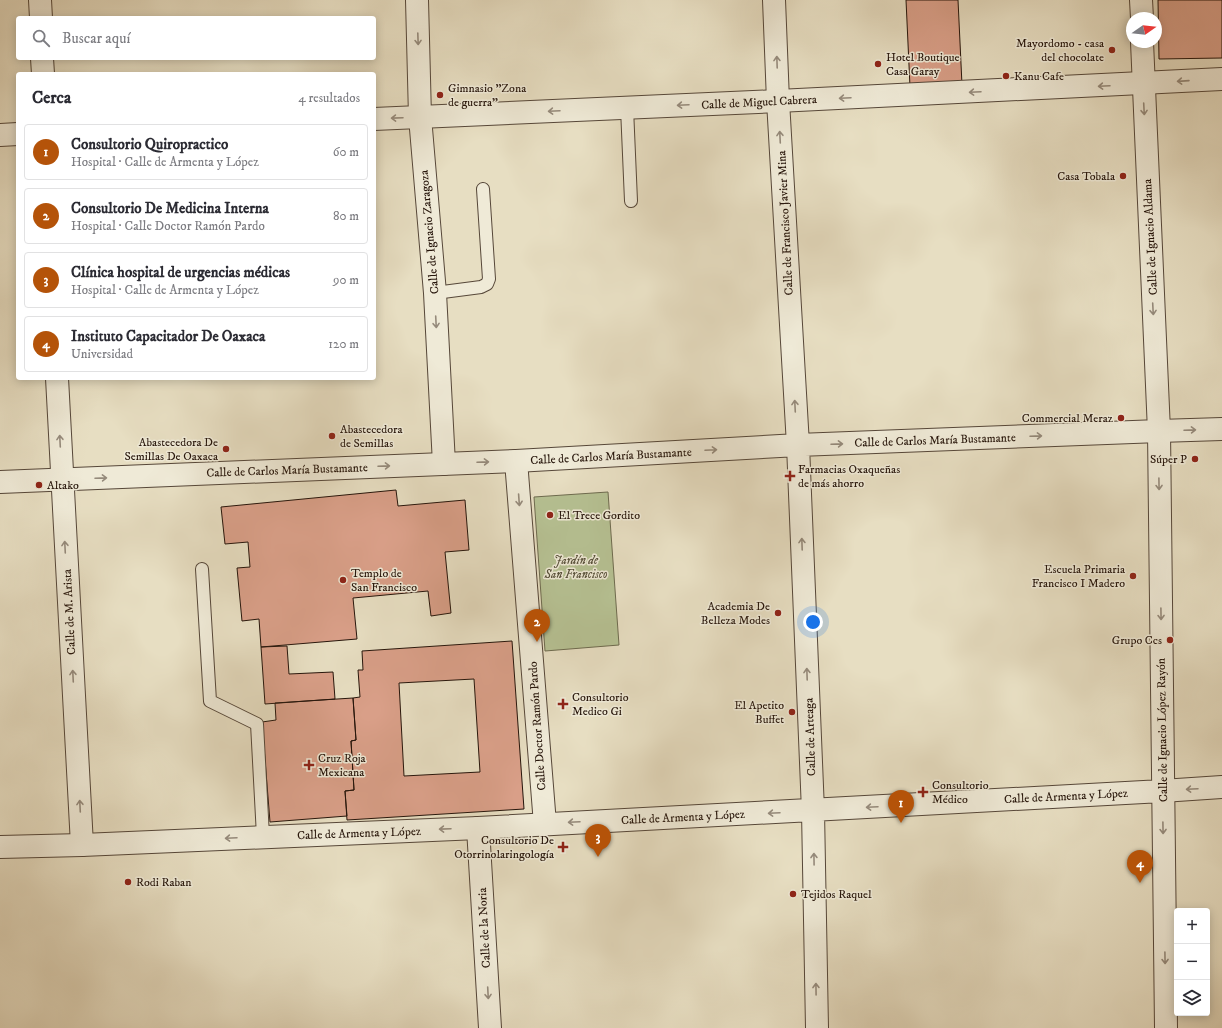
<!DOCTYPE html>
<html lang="es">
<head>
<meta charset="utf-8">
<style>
	body { margin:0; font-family:"IM FELL DW Pica",serif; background:#f2f2f3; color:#2b2b33 }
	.controls { position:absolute; right:12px; bottom:12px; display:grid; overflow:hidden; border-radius:4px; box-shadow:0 2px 10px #0003 }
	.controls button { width:36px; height:36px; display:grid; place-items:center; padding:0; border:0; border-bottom:1px solid #e1e1e2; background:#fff; color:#2b2b33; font:20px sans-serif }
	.compass { position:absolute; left:1126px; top:12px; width:36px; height:36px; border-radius:50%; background:#fff; box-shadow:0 2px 10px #0003; rotate:76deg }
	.you { position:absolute; left:813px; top:622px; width:14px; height:14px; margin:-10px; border:3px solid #fff; border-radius:50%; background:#1a73e8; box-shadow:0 0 0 6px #1a73e833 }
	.badge { display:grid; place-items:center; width:26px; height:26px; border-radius:50%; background:#b45309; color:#fff; font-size:13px; font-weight:700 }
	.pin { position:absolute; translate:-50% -33px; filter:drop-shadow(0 1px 2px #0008) }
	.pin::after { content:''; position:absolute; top:21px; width:14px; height:12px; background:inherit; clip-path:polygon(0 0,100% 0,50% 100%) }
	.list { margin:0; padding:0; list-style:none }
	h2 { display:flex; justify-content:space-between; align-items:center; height:52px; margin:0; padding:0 16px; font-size:17px }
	h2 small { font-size:13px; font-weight:400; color:#7c7c81 }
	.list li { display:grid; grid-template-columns:26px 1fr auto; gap:12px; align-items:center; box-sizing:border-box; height:56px; margin:0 8px 8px; padding:0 8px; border:1px solid #e1e1e2; border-radius:4px }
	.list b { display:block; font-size:15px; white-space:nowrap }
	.list p { margin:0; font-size:13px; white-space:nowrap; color:#7c7c81 }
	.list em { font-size:13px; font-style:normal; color:#7c7c81 }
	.icon { flex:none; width:22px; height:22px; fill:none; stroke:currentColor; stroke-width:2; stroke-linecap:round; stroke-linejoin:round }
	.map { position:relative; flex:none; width:1222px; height:1028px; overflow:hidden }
	.search { position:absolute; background:#fff; box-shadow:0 2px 10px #0003; left:16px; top:16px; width:360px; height:44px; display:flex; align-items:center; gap:10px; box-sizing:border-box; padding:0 14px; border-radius:4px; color:#7c7c81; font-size:15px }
	.panel { position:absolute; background:#fff; box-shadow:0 2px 10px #0003; left:16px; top:72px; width:360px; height:308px; border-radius:4px }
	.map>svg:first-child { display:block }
	.green { fill:#b6c193; stroke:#6e6b4f }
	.building { fill:#d99f88; stroke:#26150b; fill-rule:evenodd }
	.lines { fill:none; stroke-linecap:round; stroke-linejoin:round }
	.service-casing { stroke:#564739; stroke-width:14 }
	.minor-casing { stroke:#564739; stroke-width:24 }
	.tertiary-casing { stroke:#564739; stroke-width:24 }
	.service { stroke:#efead7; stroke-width:12 }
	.minor { stroke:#efead7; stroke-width:22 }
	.tertiary { stroke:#efead7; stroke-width:22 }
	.oneway { stroke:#958a7b }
	.poi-dot { fill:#8f2418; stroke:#efead7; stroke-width:1.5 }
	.labels { text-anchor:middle; stroke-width:3; stroke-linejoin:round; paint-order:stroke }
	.poi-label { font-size:12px; fill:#26150b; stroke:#efead7; text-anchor:start }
	.street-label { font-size:12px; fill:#26150b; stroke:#efead7 }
	.park-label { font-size:12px; font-style:italic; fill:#58513b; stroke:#efead7 }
</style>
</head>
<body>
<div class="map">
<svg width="1222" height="1028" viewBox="0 0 1222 1028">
	<rect width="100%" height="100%" fill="#e7dec2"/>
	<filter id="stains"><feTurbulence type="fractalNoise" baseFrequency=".005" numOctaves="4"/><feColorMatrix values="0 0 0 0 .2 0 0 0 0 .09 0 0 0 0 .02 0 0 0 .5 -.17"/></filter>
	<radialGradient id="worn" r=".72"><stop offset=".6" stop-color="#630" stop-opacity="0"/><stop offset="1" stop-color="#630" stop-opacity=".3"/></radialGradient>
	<path class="green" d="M608 492 619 645 545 651 534 497Z"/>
	<path class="building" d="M906 0H958L962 85 910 87Z
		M1158 0H1222V58L1159 59Z
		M396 490 398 506 465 500 469 550 445 552 451 613 431 616 428 591 353 598 357 639 261 647 259 619 242 621 237 568 250 567 248 542 225 544 221 507Z
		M512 641 524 809 347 820 345 791 354 790 351 741 356 740 353 698 360 697 358 670H363L362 651ZM474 679 480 772 404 776 399 683Z
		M287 646 289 674 333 672 335 699 265 704 261 647Z
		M353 698 356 740 351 741 354 790 345 791 347 816 270 822 262 722 276 720 275 703Z"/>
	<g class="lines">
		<defs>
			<path id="service" d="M627 108 631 201
				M435 293 481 287 487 284 489 279 483 189
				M202 569 210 701 257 724 263 836"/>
			<path id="minor" d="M40 0 41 18
				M417 0 420 117 435 293 444 464
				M42 58 43 74
				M374 119 778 101 1222 79
				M0 135 18 134
				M57 378 82 845
				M1159 431 1222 429
				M516 461 545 824
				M1162 791 1222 787
				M478 828 490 1028"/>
			<path id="tertiary" d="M774 0 778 101 798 445 813 811 817 1028
				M1141 0 1142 18
				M1142 42 1159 431 1166 1028
				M0 482 516 461 798 445 1159 431
				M0 847 82 845 478 828 1162 791"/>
		</defs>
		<use href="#service" class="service-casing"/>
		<use href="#minor" class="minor-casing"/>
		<use href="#tertiary" class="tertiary-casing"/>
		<use href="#service" class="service"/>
		<use href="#minor" class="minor"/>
		<use href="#tertiary" class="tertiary"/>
	</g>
	<defs><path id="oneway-shaft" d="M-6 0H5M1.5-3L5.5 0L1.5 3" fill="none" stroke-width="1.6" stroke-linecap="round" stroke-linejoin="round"/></defs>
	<g class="oneway">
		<use href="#oneway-shaft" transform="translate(418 39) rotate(88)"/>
		<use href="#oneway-shaft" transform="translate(777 62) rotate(-92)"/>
		<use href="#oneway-shaft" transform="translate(1183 81) rotate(176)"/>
		<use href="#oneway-shaft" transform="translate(1104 86) rotate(177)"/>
		<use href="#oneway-shaft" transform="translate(975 92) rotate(177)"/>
		<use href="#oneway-shaft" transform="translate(845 98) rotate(177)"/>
		<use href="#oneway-shaft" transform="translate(683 105) rotate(177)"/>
		<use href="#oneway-shaft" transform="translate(1144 109) rotate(87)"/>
		<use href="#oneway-shaft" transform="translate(554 111) rotate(177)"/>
		<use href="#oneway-shaft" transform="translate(397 118) rotate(178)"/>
		<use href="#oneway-shaft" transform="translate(780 137) rotate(-93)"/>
		<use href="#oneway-shaft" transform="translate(1153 309) rotate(87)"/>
		<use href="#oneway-shaft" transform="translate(436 322) rotate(87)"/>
		<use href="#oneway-shaft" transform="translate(795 406) rotate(-93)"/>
		<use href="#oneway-shaft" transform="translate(1190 430) rotate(-2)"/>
		<use href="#oneway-shaft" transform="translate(1036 436) rotate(-2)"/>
		<use href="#oneway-shaft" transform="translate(60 441) rotate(-93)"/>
		<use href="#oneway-shaft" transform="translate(837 444) rotate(-2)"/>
		<use href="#oneway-shaft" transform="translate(711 450) rotate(-3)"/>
		<use href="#oneway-shaft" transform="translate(483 462) rotate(-2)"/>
		<use href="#oneway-shaft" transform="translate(384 466) rotate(-2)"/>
		<use href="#oneway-shaft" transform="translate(101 478) rotate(-2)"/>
		<use href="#oneway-shaft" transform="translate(1159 484) rotate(89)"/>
		<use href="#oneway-shaft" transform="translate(519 500) rotate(86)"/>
		<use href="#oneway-shaft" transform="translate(802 544) rotate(-92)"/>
		<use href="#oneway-shaft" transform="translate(65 547) rotate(-93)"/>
		<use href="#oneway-shaft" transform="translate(1161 614) rotate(89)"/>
		<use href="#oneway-shaft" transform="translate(807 674) rotate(-92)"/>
		<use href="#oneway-shaft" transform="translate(73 676) rotate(-93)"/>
		<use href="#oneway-shaft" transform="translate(1192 789) rotate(177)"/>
		<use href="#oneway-shaft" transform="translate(80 806) rotate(-93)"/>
		<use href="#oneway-shaft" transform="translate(872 807) rotate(177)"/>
		<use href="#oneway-shaft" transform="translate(774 813) rotate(177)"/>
		<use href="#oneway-shaft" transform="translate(574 822) rotate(177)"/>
		<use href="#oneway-shaft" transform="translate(1163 828) rotate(89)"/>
		<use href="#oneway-shaft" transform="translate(445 829) rotate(178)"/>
		<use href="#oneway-shaft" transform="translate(231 838) rotate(177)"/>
		<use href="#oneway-shaft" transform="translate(814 859) rotate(-91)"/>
		<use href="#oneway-shaft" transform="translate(1165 958) rotate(89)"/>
		<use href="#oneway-shaft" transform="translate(816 989) rotate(-91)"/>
		<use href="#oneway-shaft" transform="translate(488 993) rotate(87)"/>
	</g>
	<g class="poi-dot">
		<circle cx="1112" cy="50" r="4"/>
		<circle cx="878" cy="64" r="4"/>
		<circle cx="1006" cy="76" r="4"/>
		<circle cx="440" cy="95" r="4"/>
		<circle cx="1123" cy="176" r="4"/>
		<circle cx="1121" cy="418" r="4"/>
		<circle cx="332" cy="436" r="4"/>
		<circle cx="226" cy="449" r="4"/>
		<circle cx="1195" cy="459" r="4"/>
		<path d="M788 470h4v4h4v4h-4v4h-4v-4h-4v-4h4z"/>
		<circle cx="39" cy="485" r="4"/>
		<circle cx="550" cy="515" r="4"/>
		<circle cx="1133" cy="576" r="4"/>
		<circle cx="343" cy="580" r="4"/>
		<circle cx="778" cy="613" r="4"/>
		<circle cx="1170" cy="640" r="4"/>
		<path d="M561 698h4v4h4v4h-4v4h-4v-4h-4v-4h4z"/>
		<circle cx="792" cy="712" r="4"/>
		<path d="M307 759h4v4h4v4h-4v4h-4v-4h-4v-4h4z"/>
		<path d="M921 786h4v4h4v4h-4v4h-4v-4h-4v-4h4z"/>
		<path d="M561 841h4v4h4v4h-4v4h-4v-4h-4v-4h4z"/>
		<circle cx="128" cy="882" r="4"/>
		<circle cx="793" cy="894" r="4"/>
	</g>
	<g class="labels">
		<g class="poi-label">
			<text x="1104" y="47" text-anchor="end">Mayordomo - casa<tspan x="1104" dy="14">del chocolate</tspan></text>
			<text x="886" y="61">Hotel Boutique<tspan x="886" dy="14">Casa Garay</tspan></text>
			<text x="1014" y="80">Kanu Cafe</text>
			<text x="448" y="92">Gimnasio "Zona<tspan x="448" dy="14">de guerra"</tspan></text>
			<text x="1115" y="180" text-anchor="end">Casa Tobala</text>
			<text x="1113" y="422" text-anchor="end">Commercial Meraz</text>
			<text x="340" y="433">Abastecedora<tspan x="340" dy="14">de Semillas</tspan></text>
			<text x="218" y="446" text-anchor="end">Abastecedora De<tspan x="218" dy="14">Semillas De Oaxaca</tspan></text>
			<text x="1187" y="463" text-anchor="end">Súper P</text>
			<text x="798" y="473">Farmacias Oxaqueñas<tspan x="798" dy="14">de más ahorro</tspan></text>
			<text x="47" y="489">Altako</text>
			<text x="558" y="519">El Trece Gordito</text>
			<text x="1125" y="573" text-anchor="end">Escuela Primaria<tspan x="1125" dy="14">Francisco I Madero</tspan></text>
			<text x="351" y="577">Templo de<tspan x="351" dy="14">San Francisco</tspan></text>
			<text x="770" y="610" text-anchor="end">Academia De<tspan x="770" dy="14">Belleza Modes</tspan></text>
			<text x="1162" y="644" text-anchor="end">Grupo Ccs</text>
			<text x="572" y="701">Consultorio<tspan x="572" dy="14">Medico Gi</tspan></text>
			<text x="784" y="709" text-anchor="end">El Apetito<tspan x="784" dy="14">Buffet</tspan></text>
			<text x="318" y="762">Cruz Roja<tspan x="318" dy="14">Mexicana</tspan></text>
			<text x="932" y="789">Consultorio<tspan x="932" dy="14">Médico</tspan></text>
			<text x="554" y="844" text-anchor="end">Consultorio De<tspan x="554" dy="14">Otorrinolaringología</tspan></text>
			<text x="136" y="886">Rodi Raban</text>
			<text x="801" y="898">Tejidos Raquel</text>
		</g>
		<g class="street-label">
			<text transform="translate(759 102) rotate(-3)" y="4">Calle de Miguel Cabrera</text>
			<text transform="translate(785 223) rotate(-93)" y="4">Calle de Francisco Javier Mina</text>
			<text transform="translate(429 232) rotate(-95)" y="4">Calle de Ignacio Zaragoza</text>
			<text transform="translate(1150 237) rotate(-93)" y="4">Calle de Ignacio Aldama</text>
			<text transform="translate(935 440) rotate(-2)" y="4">Calle de Carlos María Bustamante</text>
			<text transform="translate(611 456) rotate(-3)" y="4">Calle de Carlos María Bustamante</text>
			<text transform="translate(287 470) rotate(-2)" y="4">Calle de Carlos María Bustamante</text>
			<text transform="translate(69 612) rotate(-93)" y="4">Calle de M. Arista</text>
			<text transform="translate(537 726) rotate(-94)" y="4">Calle Doctor Ramón Pardo</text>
			<text transform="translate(1162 730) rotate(-91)" y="4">Calle de Ignacio López Rayón</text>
			<text transform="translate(810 737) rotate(-92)" y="4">Calle de Arteaga</text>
			<text transform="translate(1066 796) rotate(-3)" y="4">Calle de Armenta y López</text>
			<text transform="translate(683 817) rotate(-3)" y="4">Calle de Armenta y López</text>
			<text transform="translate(359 833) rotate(-2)" y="4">Calle de Armenta y López</text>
			<text transform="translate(484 928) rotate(-93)" y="4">Calle de la Noria</text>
		</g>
		<g class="park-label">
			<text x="576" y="564">Jardín de<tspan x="576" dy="14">San Francisco</tspan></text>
		</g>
	</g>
	<rect width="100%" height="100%" filter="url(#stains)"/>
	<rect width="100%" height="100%" fill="url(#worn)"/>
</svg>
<div class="controls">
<button>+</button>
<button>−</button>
<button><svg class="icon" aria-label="layers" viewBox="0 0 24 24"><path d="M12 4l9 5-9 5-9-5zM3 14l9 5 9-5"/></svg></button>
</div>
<svg class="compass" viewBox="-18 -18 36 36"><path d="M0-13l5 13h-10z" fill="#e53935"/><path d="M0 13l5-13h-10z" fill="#7c7c81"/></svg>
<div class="you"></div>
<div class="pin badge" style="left:901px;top:823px">1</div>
<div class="pin badge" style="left:537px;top:642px">2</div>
<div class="pin badge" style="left:598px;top:857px">3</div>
<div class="pin badge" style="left:1140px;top:883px">4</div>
<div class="search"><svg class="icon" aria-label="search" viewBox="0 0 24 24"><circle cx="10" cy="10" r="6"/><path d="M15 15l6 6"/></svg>Buscar aquí</div>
<section class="panel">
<h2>Cerca<small>4 resultados</small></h2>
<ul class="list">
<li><span class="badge">1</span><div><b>Consultorio Quiropractico</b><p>Hospital · Calle de Armenta y López</p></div><em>60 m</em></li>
<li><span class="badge">2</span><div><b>Consultorio De Medicina Interna</b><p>Hospital · Calle Doctor Ramón Pardo</p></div><em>80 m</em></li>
<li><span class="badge">3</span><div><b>Clínica hospital de urgencias médicas</b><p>Hospital · Calle de Armenta y López</p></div><em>90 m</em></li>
<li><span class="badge">4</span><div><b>Instituto Capacitador De Oaxaca</b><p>Universidad</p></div><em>120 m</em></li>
</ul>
</section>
</div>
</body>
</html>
